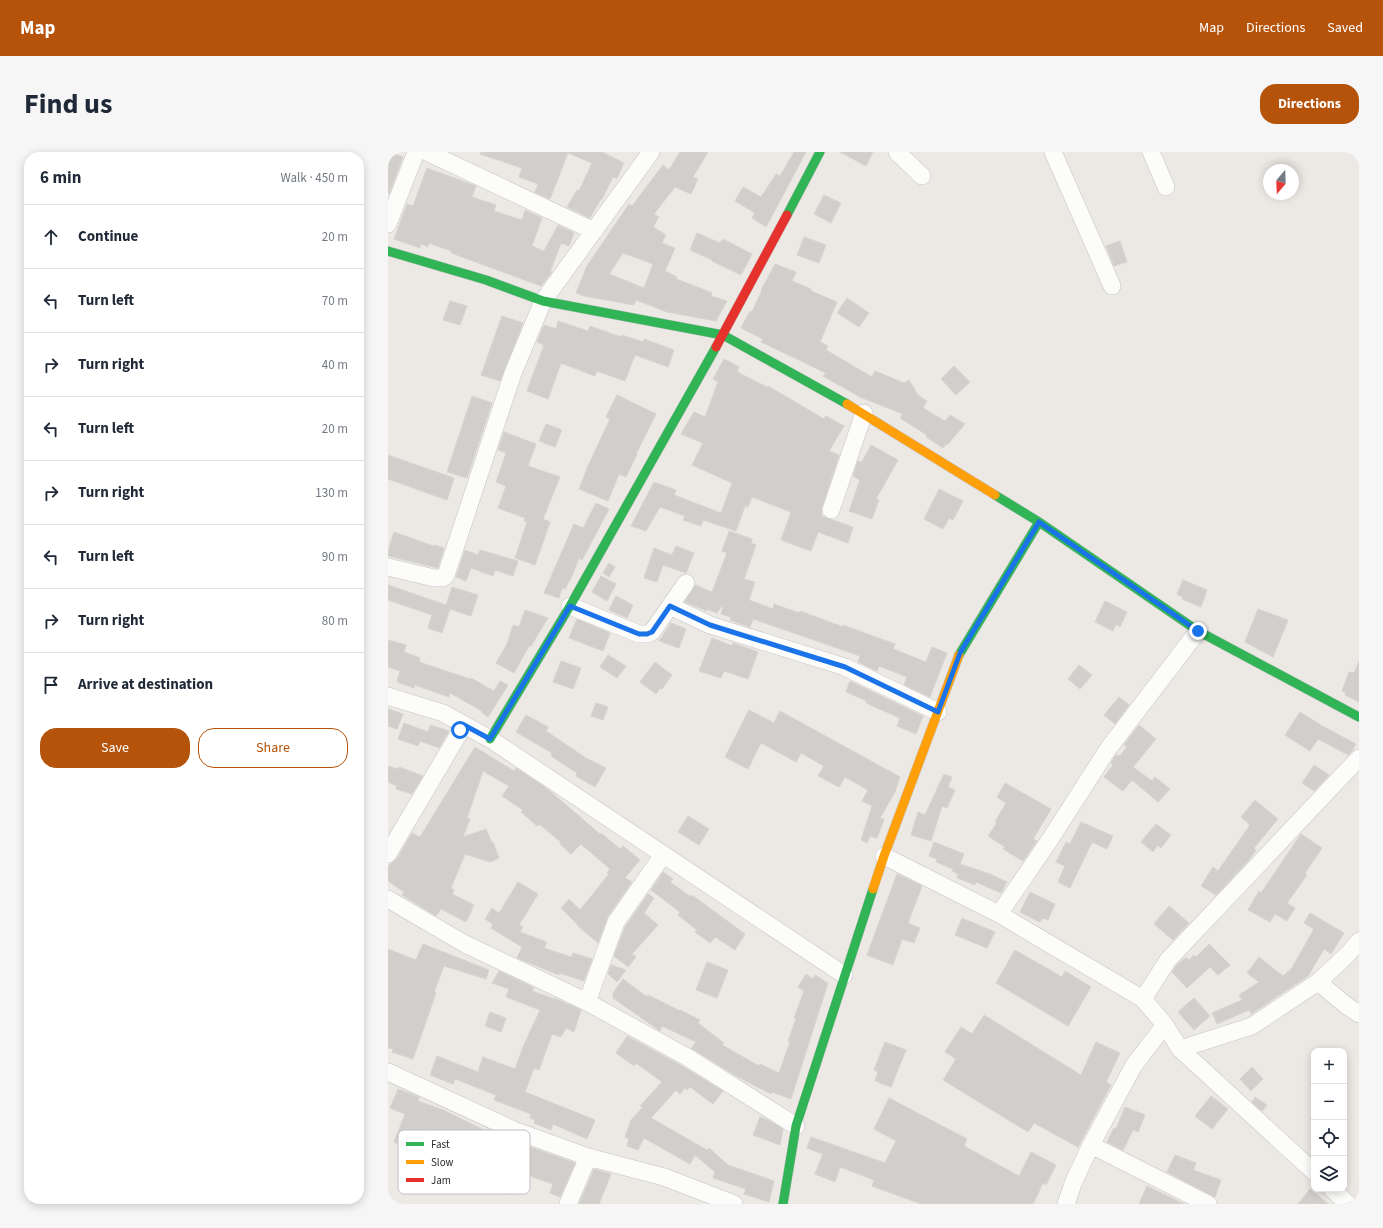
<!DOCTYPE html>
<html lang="en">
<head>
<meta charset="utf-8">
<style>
	body { margin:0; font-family:"Source Sans 3",sans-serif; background:#f6f6f7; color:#1f2937 }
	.controls { position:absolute; right:12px; bottom:12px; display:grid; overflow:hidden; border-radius:8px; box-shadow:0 2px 10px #0003 }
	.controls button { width:36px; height:36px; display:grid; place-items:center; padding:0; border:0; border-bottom:1px solid #e0e1e3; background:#fff; color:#1f2937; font:20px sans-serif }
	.compass { position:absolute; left:875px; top:12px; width:36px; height:36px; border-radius:50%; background:#fff; box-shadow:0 2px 10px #0003; rotate:199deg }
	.stop { position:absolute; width:12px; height:12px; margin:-9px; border:3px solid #1a73e8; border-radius:50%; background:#fff }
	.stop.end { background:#1a73e8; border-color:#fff; box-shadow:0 1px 4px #0008 }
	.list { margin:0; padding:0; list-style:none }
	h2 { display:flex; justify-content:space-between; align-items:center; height:52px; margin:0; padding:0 16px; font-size:17px }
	h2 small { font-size:13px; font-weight:400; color:#747a83 }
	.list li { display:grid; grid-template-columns:26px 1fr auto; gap:12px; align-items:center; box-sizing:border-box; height:64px; padding:0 16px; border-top:1px solid #e0e1e3 }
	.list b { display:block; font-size:15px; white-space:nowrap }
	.list em { font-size:13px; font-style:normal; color:#747a83 }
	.actions { display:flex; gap:8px; padding:12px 16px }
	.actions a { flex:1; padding:9px 0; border:1px solid #b45309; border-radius:16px; text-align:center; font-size:14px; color:#b45309 }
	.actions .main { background:#b45309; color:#fff }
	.icon { flex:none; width:22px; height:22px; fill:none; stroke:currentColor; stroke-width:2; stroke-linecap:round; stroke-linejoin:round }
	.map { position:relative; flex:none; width:971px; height:1052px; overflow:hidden; border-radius:16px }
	header { display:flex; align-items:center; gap:24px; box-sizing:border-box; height:56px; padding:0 20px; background:#b45309; color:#fff }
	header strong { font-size:19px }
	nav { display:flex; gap:22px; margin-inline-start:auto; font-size:14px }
	.intro { display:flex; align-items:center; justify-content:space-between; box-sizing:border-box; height:96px; padding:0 24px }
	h1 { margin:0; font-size:28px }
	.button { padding:10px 18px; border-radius:16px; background:#b45309; color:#fff; font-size:14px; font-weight:700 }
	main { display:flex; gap:24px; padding:0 24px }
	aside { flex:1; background:#fff; border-radius:16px; box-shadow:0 2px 10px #0003 }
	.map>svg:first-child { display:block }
	.building { fill:#d1cecb; stroke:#d7d4d0; fill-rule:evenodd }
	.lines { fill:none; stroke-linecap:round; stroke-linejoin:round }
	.street-casing { stroke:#c5c4c5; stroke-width:18 }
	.fast-casing { stroke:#c5c4c5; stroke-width:10 }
	.slow-casing { stroke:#c5c4c5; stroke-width:10 }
	.jam-casing { stroke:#c5c4c5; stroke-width:10 }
	.street { stroke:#fcfcfb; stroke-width:17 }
	.fast { stroke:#30b455; stroke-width:9 }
	.slow { stroke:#ff9f0a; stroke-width:9 }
	.jam { stroke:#e5322d; stroke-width:9 }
	.route { stroke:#1a73e8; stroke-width:5 }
	.key { fill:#fff; stroke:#c0c0c0; stroke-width:1 }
	.key-label { font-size:11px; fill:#2e2e2e }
</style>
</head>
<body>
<header>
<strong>Map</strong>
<nav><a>Map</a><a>Directions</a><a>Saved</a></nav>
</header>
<div class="intro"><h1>Find us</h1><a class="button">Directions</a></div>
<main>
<aside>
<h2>6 min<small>Walk · 450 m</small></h2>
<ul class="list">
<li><svg class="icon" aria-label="ahead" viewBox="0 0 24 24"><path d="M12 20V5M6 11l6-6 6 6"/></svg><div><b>Continue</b></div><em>20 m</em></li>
<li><svg class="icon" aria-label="left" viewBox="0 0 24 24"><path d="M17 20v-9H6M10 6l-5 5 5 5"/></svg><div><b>Turn left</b></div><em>70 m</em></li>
<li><svg class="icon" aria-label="right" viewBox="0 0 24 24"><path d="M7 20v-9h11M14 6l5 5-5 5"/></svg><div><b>Turn right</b></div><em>40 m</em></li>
<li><svg class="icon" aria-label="left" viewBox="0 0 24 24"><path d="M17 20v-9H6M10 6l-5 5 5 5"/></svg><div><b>Turn left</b></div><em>20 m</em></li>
<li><svg class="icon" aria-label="right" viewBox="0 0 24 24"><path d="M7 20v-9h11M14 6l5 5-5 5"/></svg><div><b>Turn right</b></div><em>130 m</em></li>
<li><svg class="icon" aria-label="left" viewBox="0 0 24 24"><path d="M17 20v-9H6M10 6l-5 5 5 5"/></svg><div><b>Turn left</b></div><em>90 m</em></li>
<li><svg class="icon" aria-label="right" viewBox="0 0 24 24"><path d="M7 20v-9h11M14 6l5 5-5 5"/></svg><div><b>Turn right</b></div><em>80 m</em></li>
<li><svg class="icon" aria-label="arrive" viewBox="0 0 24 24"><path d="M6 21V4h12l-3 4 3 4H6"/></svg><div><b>Arrive at destination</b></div></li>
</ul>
<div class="actions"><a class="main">Save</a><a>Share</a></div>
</aside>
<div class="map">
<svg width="971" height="1052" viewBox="0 0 971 1052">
	<rect width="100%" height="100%" fill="#ece8e4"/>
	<path class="building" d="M0 0 15 5 1 42 0 41Z
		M93 0H214L236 11 229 26 225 25 214 47H213L202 66 179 55 189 38 191 39 204 11 180 1 162 47 147 40 150 32 131 25 134 16 92 2Z
		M292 0H320L305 25 310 27 303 42 287 35 266 62 271 65 265 75 278 83 274 91 287 96 277 119 289 125 288 127 312 136 324 141 323 144 339 149 328 169 279 160 248 148 246 153 196 144 188 141 199 114 241 52 244 54 275 13 281 18ZM235 101 265 112 256 136 221 122Z
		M406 0H418L378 75 364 66 367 61 347 49 355 35 373 45 388 22 392 24Z
		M452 0H485L478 14Z
		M39 16 88 34 84 45 108 53 106 59 134 68 137 58 154 66 144 94 156 99 170 73 186 81 181 94 173 91 162 120H164L153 134 63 101V99L41 91 40 95 33 92 32 96 6 87 19 52 25 54Z
		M436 43 453 51 443 71 426 62Z
		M309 81 332 91 335 87 364 102 353 123 324 109V108L302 98Z
		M416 85 438 93 431 111 409 103Z
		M732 89 739 110 726 114 718 94Z
		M387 112 408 120 404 129 423 137V139L449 150 432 190 440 194 438 198 484 225 487 219 516 231 521 228 530 243 539 249 535 256 557 269 562 263 577 272 559 293 558 292 555 296 538 285 539 283 512 266 515 262 472 245 435 224 438 221 373 190 375 187 353 176 362 159 364 160 374 138H373Z
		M459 146 481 161 471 175 449 161Z
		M62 149 79 154 72 173 55 168Z
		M114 164 135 171 112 229 93 223Z
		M170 169 200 179 202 174 233 185 234 183 255 190 256 187 286 198 280 215 247 203 237 229 209 219 207 224 173 211 160 247 139 239 156 193 149 190 156 173 168 177Z
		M336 207 351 215 349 219 353 222 379 235 380 234 436 267 438 264 456 274 441 299 451 303 434 355 433 364 465 375 460 391 430 380 423 399 393 388 403 360 364 345 360 355 357 354 348 379 315 368 313 374 295 368 297 364 272 355 258 379 243 374 266 330 288 338 286 343 333 361 344 331 304 313 315 291 293 282 306 260 317 265 330 230 325 227Z
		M566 214 582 230 568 243 553 227Z
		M229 243 268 262 248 302H249L238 325 231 322 220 349 191 337 200 314 222 267 218 265Z
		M84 244 104 251 79 326 59 320Z
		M158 272 174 278 167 295 151 289Z
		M116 280 148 292 140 314 172 325 155 367 162 370 147 413 127 406 139 370 136 369 137 366 110 356 118 334 108 330 118 301 110 298Z
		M483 293 510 308 488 347 491 348 484 367 461 359 472 328 465 324 470 309 474 310Z
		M0 303 66 326 59 348 0 327Z
		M551 337 575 349 565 368 561 366 555 377 536 367Z
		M208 351 221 357 194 408 191 406 183 426 177 437 174 436 171 446 156 441 186 372 195 376Z
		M341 379 364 387 363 391 368 393 356 427 367 430 361 448 385 457 386 452 411 461 412 459 455 475V473L507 492 505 497 538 510 544 495 559 501 542 545 516 533 519 525 491 514 489 519 470 510 472 504 365 467 362 475 342 468 343 465 333 462 335 455 334 454 329 461 319 457V459L297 450 307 433 324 440 339 401 334 399Z
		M6 380 45 394 46 393 56 396 50 416 0 404V399Z
		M288 394 306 401 298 421 275 413 269 430 256 426 266 396 284 403Z
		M77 398 90 403 92 398 130 409 125 424 107 418 105 424 83 416 78 429 68 425Z
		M221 411 227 415 221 425 215 421Z
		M213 424 228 432 219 449 204 440Z
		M795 428 819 438 813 455 794 447 795 445 789 442Z
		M0 433 58 453 64 435 90 443 83 464 62 457 54 481 40 476 44 463 0 448Z
		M228 444 245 453 239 466 221 458Z
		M717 449 739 460 732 475 728 472 725 479 707 470Z
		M870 457 900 468 885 505 857 490Z
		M137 458 160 466 143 494H141L126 521 108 511 119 492 125 473 131 475Z
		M189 467 222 481 215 499 181 486Z
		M283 471 298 477 291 496 271 489Z
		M324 486 344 494 345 491 370 500 360 527 336 519 333 526 311 519Z
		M0 488 18 493 16 500 32 506 31 510 82 527 83 526 106 539 112 529 120 533 100 565 93 560 94 559 62 541 61 545 27 533 26 536 9 530 12 519 0 515Z
		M220 503 238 514 229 526 212 515Z
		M173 509 193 516 185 537 165 530Z
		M971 509V550L957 543 958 540 954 539 961 520 966 521Z
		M267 510 284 523 274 537 272 536 268 542 252 530Z
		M691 513 704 523 692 537 680 527Z
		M462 529 535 564 528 582 509 574 512 566 478 551 479 549 458 540Z
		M731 545 741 553 727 572 716 563Z
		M208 551 220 555 215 568 203 564Z
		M0 557 15 562 9 577 0 574Z
		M361 558 386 571 392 559 512 625 507 640 492 666 496 667 489 686 482 684 479 691 473 688 484 654 474 649 480 638 457 625 451 635 430 624 436 614 413 601 408 610 373 591 360 617 337 605Z
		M912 560 936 575 968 592 964 599 960 603 930 587 922 599 897 583Z
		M138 563 160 575 158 579 198 606 218 616 207 635 188 624 189 621 163 604 164 601 128 580Z
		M16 571 40 580 42 573 61 579 51 596 32 589 30 594 10 587Z
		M751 573 768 587 745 615 764 629 767 625 782 637 770 650 744 628 735 639 716 625 725 613 723 611 728 603 732 604 739 595 736 593Z
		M87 595 126 619 128 616 157 635 212 682 213 681 232 697 235 694 252 708 237 726 244 730 220 764 210 791 190 774V773L173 756 181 747 192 758 221 722 219 721 222 717 193 692 183 702 172 692 173 690 151 672 149 674 133 660 135 658 114 644 121 634 95 619 79 666 82 667 75 685 98 677 104 691 105 690 111 706 102 710 77 702 63 736 66 738 64 742 86 753 78 770 53 757 48 764 14 743 16 740 0 729V714L9 707 24 681 32 685Z
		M926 613 941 623 926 639 914 631Z
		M0 614 10 617 11 615 35 624 24 642 8 637 9 634 0 630Z
		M556 622 564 625 560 635 567 638 559 656 554 654 543 689 523 683 530 660 537 663Z
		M617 631 663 657 645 687 649 689 635 709 615 697 617 695 600 684 609 671 607 670 618 651 609 645Z
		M867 648 890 667 866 696 868 698 860 709 828 743 813 734 825 715 830 719 862 673 853 665Z
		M300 664 321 677 311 693 290 680Z
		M693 670 725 684 719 697 704 690 682 736 670 730 677 714 668 710 678 690 682 692Z
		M768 672 783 683 773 696 770 693 765 700 753 690Z
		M913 682 934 696 917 721 919 723 899 751 907 756 899 769 887 762 882 770 860 758 871 739 873 741Z
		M546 690 576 702 572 712 602 722 619 730 613 741 588 730 587 733 569 726 570 722 564 719 565 717 548 710 549 707 541 704Z
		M275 720 285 727 282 730 303 745 304 743 357 782 347 798 327 785 322 791 307 780 309 778 290 763 292 760 263 738Z
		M509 722 534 734 520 771 532 776 526 791 514 787 505 813 479 803Z
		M130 730 150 742 131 773 135 775 132 780 159 790 156 796 183 805 185 801 204 807 196 829 171 821V823L129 806 134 795 103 776 105 772 97 767 104 756 111 761Z
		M642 740 667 752 660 768 654 766 652 770 632 760Z
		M260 742 266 746 256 761 270 773 244 802 248 805 240 815 226 804 237 775Z
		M781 754 801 771 785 788 766 772Z
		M922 761 956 781 943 802 936 797 920 824 863 862 861 858 829 872 824 861 854 848 851 843 871 830 859 821 871 805 895 824 904 816 926 777 916 771Z
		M574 766 607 780 599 796 567 783Z
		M35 792 101 818 98 827 56 814 46 840 48 841 25 907 4 900 5 897 0 896V797L28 808Z
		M821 792 842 813 830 823 822 815 799 836 784 820 788 814 798 805 801 808 806 803 808 805Z
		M627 798 674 825 677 819 703 835 680 874 608 831Z
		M319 810 340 818 329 846 308 838Z
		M223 813 238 818 229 830 220 822Z
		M111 819 146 836 144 839 166 847V846L193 858 186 880 178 876 173 885 164 882 151 918 146 916 137 940 207 968 199 987 165 972 163 978 146 971 147 968 142 966 143 962 106 948 108 943 67 927 65 932 42 923 49 904 90 920 95 905 127 917 135 895 152 858 118 845 121 837 104 831Z
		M418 822 425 827 427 823 440 831 403 947 384 940 383 942 348 924 303 896 308 890 274 874 272 879 225 846V841L235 827 259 845 260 843 292 859V858L312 868 310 871 336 891 334 893 371 914 372 912 391 921 402 890 400 889 408 867 406 866 416 839 410 835Z
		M806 846 822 864 806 878 790 860Z
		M102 860 118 866 113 880 97 874Z
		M596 863 693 923 708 890 732 901 718 930 723 933 690 995 646 971 640 980 555 928 568 907 557 900 573 875 584 882Z
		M239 884 294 914 335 939 325 952 302 935 299 938 297 936 292 942 288 938 263 966 319 998 321 996 340 1013 386 1029 381 1050 356 1042 358 1037 325 1026 327 1020 307 1003 302 1012 256 986 250 998 239 994 241 987 237 985 243 968 255 955 252 954 274 930 248 911 246 914 228 901Z
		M497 890 518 898 503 935 487 929 490 920 486 918Z
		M864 915 875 927 863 939 852 927Z
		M10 937 31 945 30 949 55 958 102 981 88 1011 111 1030 116 1016 125 1019 134 992 187 1011 172 1045 162 1041 165 1032 142 1024 137 1040 126 1036 124 1042 97 1033 94 1036 76 1021 71 1028 54 1013 73 991 42 977 32 1001 6 990 17 962 2 956Z
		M823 944 840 957 824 977 807 964Z
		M867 945 879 953 874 959 864 950Z
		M501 946 579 987 576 994 631 1024 643 1000 668 1013 658 1033 655 1031 645 1052H533L484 1034 486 1028 452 1015 447 1030 427 1022 435 1002 419 996 423 985 497 1011 508 989 486 977Z
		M737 955 757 963 750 980 745 978 735 998 719 990 726 976 728 977Z
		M372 965 380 968 395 977 392 993 365 983Z
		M787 1003 808 1011 805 1018 833 1028 827 1045 779 1020Z
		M206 1017 223 1022 211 1052H191Z
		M759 1034 796 1052H751Z
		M922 1037 940 1052H910Z"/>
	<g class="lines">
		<defs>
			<path id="street" d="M39 0 206 79
				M509 0 534 24
				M665 0 724 134
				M763 0 778 35
				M0 72 28 0
				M443 358 476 261
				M0 415 46 426H55L58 423 125 221 155 149 263 0
				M182 454 251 482H259L264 480 298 431
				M282 454 322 473 457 515 550 560
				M0 544 55 561 102 587 456 823
				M0 702 76 573
				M496 704 611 762 755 847 777 873 792 897 926 1020
				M0 747 77 792 199 850 299 905 408 974
				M611 762 661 689 720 597 810 479
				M930 830 959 854 971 862
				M755 847 780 808 971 606
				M199 850 228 770 275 703
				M792 897 864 874 930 830 960 802 971 789
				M0 920 128 979 200 1005 276 1025 346 1052
				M703 993 820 1052
				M944 1037 960 1052
				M180 1052 200 1005
				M678 1052 686 1029 703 993 746 913 777 873"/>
			<path id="fast" d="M399 63 432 0
				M0 99 98 128 155 149 335 183 459 252
				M607 343 651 370 810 479 971 565
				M571 503 651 370
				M102 587 182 454 328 195
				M395 1052 408 974 485 737"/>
			<path id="slow" d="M459 252 607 343
				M485 737 496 704 571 503"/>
			<path id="jam" d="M328 195 399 63"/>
		</defs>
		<use href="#street" class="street-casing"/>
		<use href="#fast" class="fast-casing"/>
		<use href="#slow" class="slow-casing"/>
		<use href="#jam" class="jam-casing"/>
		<use href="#street" class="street"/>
		<use href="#fast" class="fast"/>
		<use href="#slow" class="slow"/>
		<use href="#jam" class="jam"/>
	</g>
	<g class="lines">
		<path class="route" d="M72 578 76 573 102 587 182 454 251 482H259L264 480 282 454 322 473 457 515 550 560 572 501 651 370 810 479"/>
	</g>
	<rect x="10" y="978" width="132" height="64" rx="6" class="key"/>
	<rect x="18" y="990" width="18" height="4" fill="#30b455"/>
	<rect x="18" y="1008" width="18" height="4" fill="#ff9f0a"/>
	<rect x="18" y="1026" width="18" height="4" fill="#e5322d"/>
	<g class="key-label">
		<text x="43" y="996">Fast</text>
		<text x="43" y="1014">Slow</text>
		<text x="43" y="1032">Jam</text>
	</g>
</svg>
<div class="controls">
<button>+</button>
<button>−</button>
<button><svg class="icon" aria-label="locate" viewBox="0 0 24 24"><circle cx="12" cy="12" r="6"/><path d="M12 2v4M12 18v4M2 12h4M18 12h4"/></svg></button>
<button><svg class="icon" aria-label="layers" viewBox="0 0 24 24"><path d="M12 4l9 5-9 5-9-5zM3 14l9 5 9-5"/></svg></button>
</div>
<svg class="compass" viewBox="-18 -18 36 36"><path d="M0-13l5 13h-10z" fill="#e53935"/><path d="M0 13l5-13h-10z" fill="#747a83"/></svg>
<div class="stop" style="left:72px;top:578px"></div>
<div class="stop end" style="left:810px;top:479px"></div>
</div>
</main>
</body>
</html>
